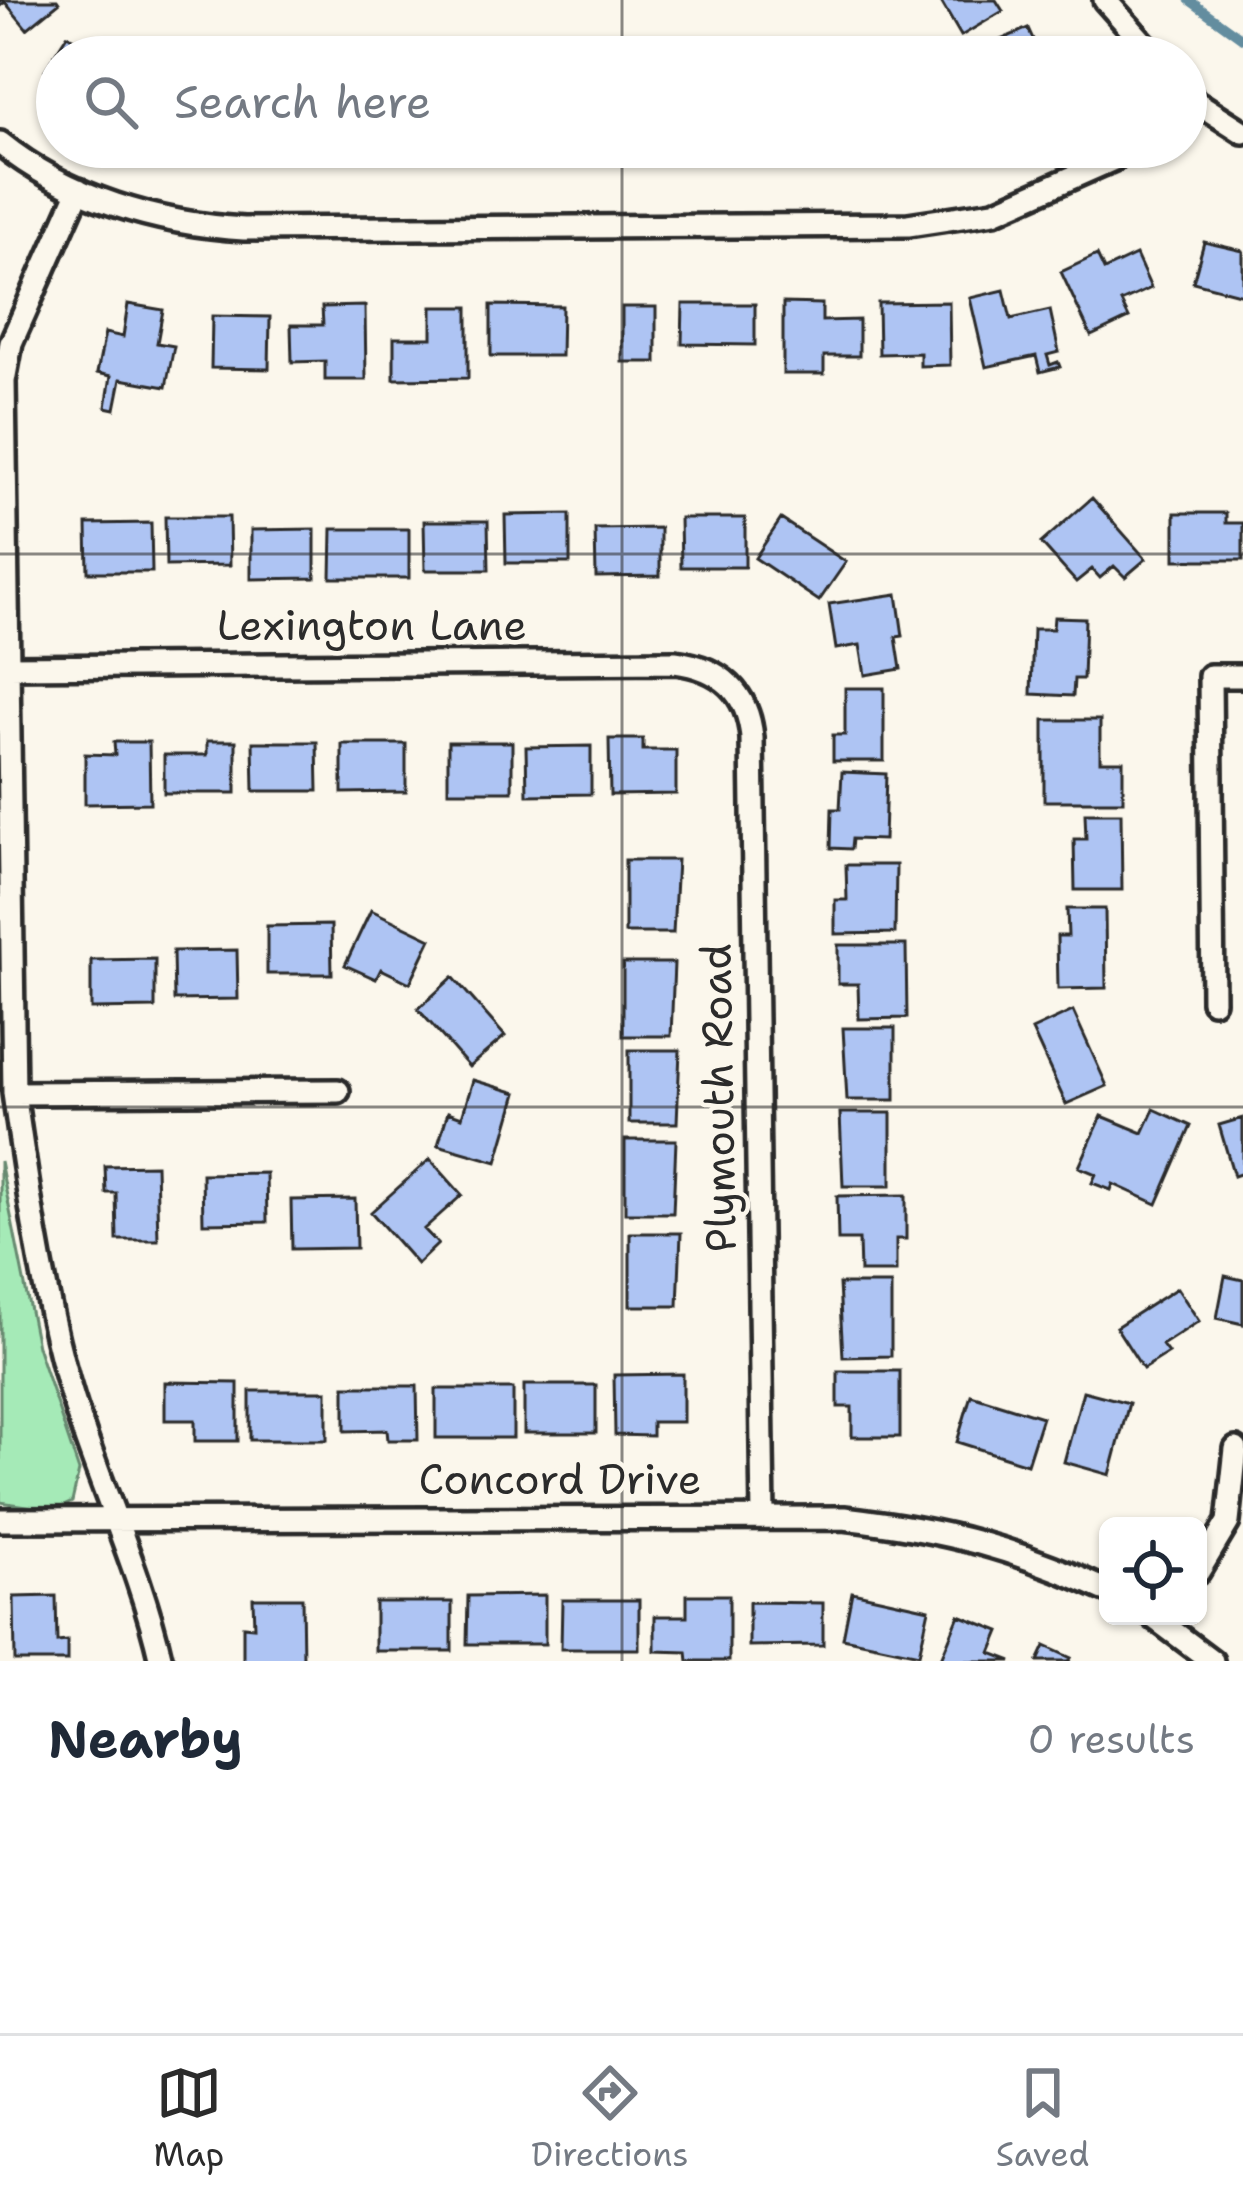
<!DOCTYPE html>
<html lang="en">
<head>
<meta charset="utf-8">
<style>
	body { margin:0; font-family:"Shantell Sans",sans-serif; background:#f6f6f7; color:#1f2937 }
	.controls { position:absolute; right:36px; bottom:36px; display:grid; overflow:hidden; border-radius:18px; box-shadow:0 3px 9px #0004 }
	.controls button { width:108px; height:108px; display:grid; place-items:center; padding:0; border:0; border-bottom:3px solid #e0e1e3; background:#fff; color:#1f2937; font:60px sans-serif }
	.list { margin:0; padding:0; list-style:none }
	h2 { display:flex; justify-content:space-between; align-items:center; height:156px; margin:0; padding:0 48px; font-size:51px }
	h2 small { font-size:39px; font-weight:400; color:#747a83 }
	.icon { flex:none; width:66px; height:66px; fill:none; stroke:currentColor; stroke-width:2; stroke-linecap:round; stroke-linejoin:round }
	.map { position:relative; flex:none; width:1243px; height:1661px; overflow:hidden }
	.search { position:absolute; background:#fff; box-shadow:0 3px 9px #0004; left:36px; right:36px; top:36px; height:132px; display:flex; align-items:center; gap:30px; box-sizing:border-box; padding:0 42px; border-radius:66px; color:#747a83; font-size:45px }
	.sheet { height:372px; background:#fff }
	nav { display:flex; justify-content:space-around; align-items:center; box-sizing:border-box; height:168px; border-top:3px solid #e0e1e3; background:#fff; font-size:33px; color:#747a83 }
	nav a { display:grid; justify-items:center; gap:6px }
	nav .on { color:#2b2b2b }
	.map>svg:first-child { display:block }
	.green { fill:#a5eab7; stroke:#688a71; stroke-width:3 }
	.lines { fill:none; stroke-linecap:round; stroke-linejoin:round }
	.stream { stroke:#648d9f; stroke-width:9 }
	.building { fill:#aec4f3; stroke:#2b2b2b; stroke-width:3 }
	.minor-casing { stroke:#2b2b2b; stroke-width:30 }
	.minor { stroke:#fbf7ec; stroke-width:21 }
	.grid { fill:none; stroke:#2b2b2b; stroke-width:3; stroke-opacity:0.55 }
	.labels { text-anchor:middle; stroke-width:9; stroke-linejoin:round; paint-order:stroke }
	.street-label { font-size:42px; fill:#2b2b2b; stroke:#fbf7ec }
</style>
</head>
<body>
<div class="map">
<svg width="1243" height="1661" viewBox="0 0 1243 1661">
	<rect width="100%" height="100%" fill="#fbf7ec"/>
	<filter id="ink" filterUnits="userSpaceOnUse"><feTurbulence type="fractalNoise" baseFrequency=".00833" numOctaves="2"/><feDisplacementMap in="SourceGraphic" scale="24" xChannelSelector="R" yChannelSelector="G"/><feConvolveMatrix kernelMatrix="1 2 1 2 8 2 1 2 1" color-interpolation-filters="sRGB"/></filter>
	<g filter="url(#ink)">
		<path class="green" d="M0 1161 37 1346 79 1471 72 1502 55 1510 0 1502Z"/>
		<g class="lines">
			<path class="stream" d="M1189 0 1243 39"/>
		</g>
		<path class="building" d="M0 0H57L59 3 27 29 5 2 0 6Z
			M940 0H996L1003 11 961 36Z
			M1028 28 1041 57H994L989 45Z
			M67 35 99 53 108 38 134 57H57V78L45 70Z
			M1204 242 1243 251V295L1193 282Z
			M1097 255 1104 270 1136 255 1151 288 1121 302 1129 318 1091 336 1061 272Z
			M1004 290 1011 319 1050 310 1059 352 1047 355 1050 365 1058 362 1060 367 1040 372 1036 356 986 367 970 298Z
			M949 302 950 365 920 366V353L879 354 878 303Z
			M783 303 822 304V321L859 320V356H824V374H783Z
			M128 304 163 310 157 343 174 346 166 387 121 379 115 409 106 407 111 376 97 373 105 333 123 337Z
			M683 304H755V345L682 344Z
			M491 305 562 306 561 356H491Z
			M365 306 366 380H325V361L292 362 291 325H323L322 307Z
			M432 307H468V378L394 379V338H432Z
			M622 307H656V362H622Z
			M212 316 270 317 269 369 211 368Z
			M1092 498 1146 559 1125 577 1114 566 1100 578 1092 569 1076 582 1041 543Z
			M1175 513H1226V523H1243V560H1175Z
			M570 514V563H506L505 515Z
			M165 517H229L230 565 166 566Z
			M680 518H745V567H681Z
			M781 519 846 562 819 601 755 558Z
			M424 521H488L489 570H425Z
			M151 523 152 572H88L87 524Z
			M660 528V576L596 577 595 529Z
			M315 529V578L251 579V530Z
			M332 529H409V578H331Z
			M897 594 903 636 896 637 901 669 865 675 860 645 836 649 829 604Z
			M1054 617 1085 618 1083 679H1074L1073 696 1031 694 1033 629H1053Z
			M845 688H884V761H833V735H845Z
			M1044 720H1100V761H1123V801H1044Z
			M609 739H643V750H676V794L610 795Z
			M207 741H236V793H164V755H207Z
			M114 742H149L150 803 85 804V754L115 755Z
			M253 742H317L318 791H254Z
			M448 742H512V791H448Z
			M342 744H406V792L342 793Z
			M591 746V794L527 795 526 747Z
			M842 772 886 774 884 840 852 839 851 849 831 848 832 809H840Z
			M1085 813H1121L1122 890H1075L1074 839H1086Z
			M625 860H677L673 933H625Z
			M846 865H896L895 933 835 934V900H847Z
			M1067 909H1105L1106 988 1058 989 1057 936H1068Z
			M371 910 431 939 410 983 381 969 376 979 345 965Z
			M331 925 332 974H267V926Z
			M838 945H906L907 1018 859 1019 858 984H838Z
			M237 950 238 999 174 1000 173 951Z
			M155 959V1008L91 1009V960Z
			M623 963H674L671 1036H623Z
			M453 977 505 1036 469 1067 418 1009Z
			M1073 1011 1107 1086 1066 1104 1032 1030Z
			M843 1028H895V1100H847Z
			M629 1050H680L677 1123H629Z
			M473 1080 517 1093 497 1162 438 1145 448 1112 462 1117Z
			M1154 1109 1191 1126 1157 1204 1113 1184 1111 1190 1092 1183 1096 1174 1079 1167 1102 1116 1143 1133Z
			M840 1113H891V1186H843Z
			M1243 1118V1173L1234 1176 1219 1125Z
			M625 1140H676L673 1213H625Z
			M430 1159 462 1195 424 1229 438 1244 417 1264 371 1212Z
			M156 1165 158 1240H117L116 1193H106L105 1166Z
			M266 1173 267 1222 203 1223 202 1174Z
			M906 1195V1239H896V1272H860L859 1240H838L837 1196Z
			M355 1199 356 1248 292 1249 291 1200Z
			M630 1233H681L678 1306H630Z
			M1225 1276 1243 1280V1324L1217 1318Z
			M839 1284H891V1356L843 1357Z
			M1177 1288 1199 1321 1162 1345 1168 1353 1143 1369 1116 1327Z
			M838 1371H900V1437H852V1407H838Z
			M683 1374V1422H652V1436L615 1435 614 1375Z
			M165 1382 238 1383V1441H195V1420H165Z
			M524 1385H596V1433H524Z
			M345 1386H417L418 1440H388L387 1430 345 1431Z
			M436 1389H513V1438H436Z
			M250 1391H327V1440H250Z
			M1083 1391 1129 1403 1110 1475 1064 1462Z
			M971 1395 1042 1417 1027 1464 957 1442Z
			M852 1592 929 1609 919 1654 843 1638Z
			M545 1595V1644H467L468 1596Z
			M687 1595H729V1661H688L687 1652 655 1651V1616H687Z
			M56 1596 57 1642 67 1641V1661H15L14 1597Z
			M253 1598H302L303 1661H243V1626L254 1627Z
			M562 1600H639V1649H561Z
			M375 1602H452V1651H375Z
			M749 1602 823 1603V1645L749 1646Z
			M959 1615 1000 1631 991 1653 1012 1661H940Z
			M1045 1646 1071 1658 1069 1661H1038Z"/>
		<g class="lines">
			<defs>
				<path id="minor" d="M1105 0 1156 57
					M1186 91 1196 102 1243 132
					M0 143C68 198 158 224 244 229L908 225 994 212 1114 159 1132 147
					M79 190 11 343 4 381 14 1093C27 1183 40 1276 63 1364 89 1465 138 1559 161 1661
					M8 667 675 662C721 668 748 692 752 738L763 1517
					M1213 1001 1210 676H1243
					M14 1093 338 1091
					M0 1520 844 1518C945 1530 1015 1548 1108 1591
					M1198 1572 1228 1522 1236 1449
					M1152 1616 1212 1661"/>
			</defs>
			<use href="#minor" class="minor-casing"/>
			<use href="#minor" class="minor"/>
		</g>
	</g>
	<path class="grid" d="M622 0V57M622 147V1661M0 554H1243M0 1107H1243"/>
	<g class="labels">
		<g class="street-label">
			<text x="372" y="640">Lexington Lane</text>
			<text transform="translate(718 1098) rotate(-91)" y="15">Plymouth Road</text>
			<text x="560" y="1494">Concord Drive</text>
		</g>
	</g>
</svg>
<div class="controls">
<button><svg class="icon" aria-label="locate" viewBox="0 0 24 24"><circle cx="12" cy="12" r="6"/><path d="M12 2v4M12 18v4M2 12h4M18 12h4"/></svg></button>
</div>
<div class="search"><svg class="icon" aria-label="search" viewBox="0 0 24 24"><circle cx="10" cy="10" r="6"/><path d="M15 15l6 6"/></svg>Search here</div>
</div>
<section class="sheet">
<h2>Nearby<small>0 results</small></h2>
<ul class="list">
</ul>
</section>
<nav>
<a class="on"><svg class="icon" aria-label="map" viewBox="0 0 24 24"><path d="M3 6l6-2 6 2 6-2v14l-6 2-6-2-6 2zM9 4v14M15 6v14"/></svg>Map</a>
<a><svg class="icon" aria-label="directions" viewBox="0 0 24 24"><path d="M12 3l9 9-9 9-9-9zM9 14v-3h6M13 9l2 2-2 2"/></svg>Directions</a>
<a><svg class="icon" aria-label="saved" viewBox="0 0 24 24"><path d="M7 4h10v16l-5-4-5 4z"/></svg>Saved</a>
</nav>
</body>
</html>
